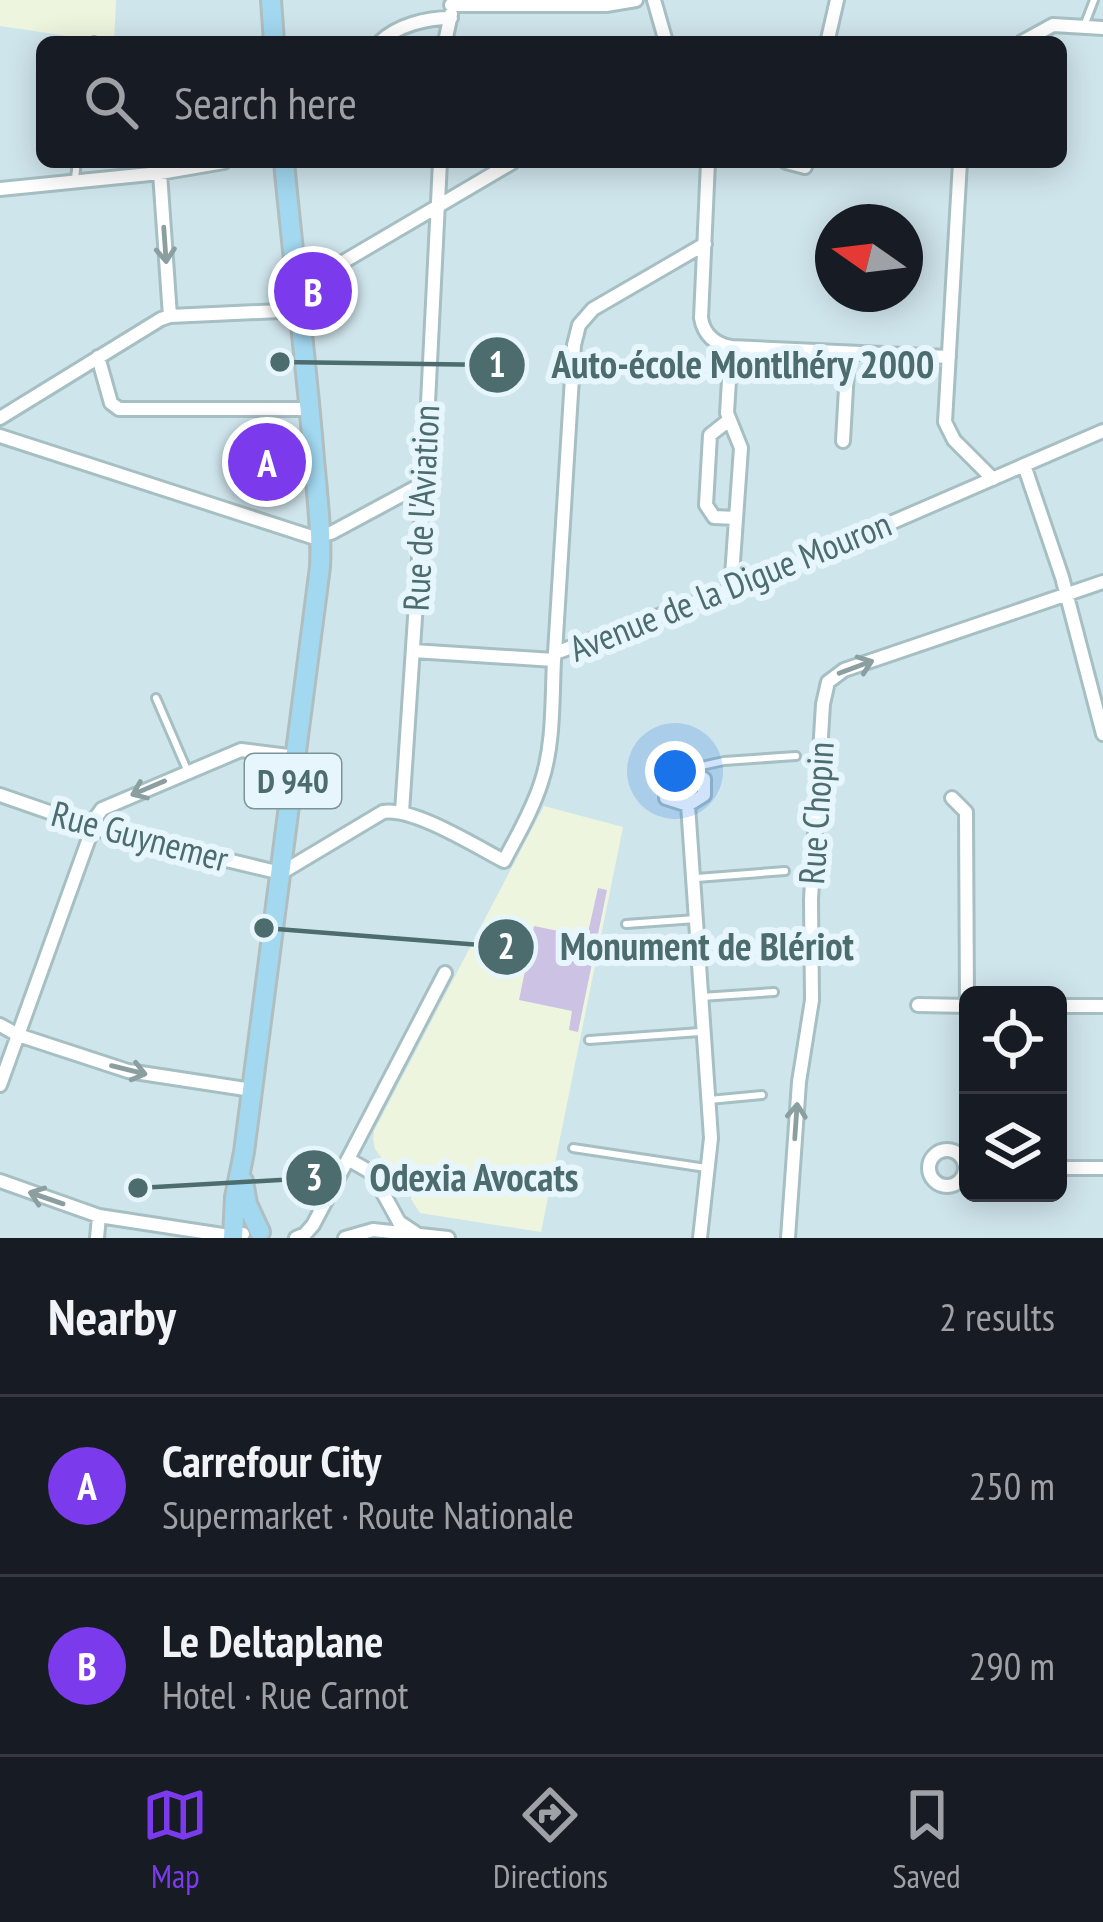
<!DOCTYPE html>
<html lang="en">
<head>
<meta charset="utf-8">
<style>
	body { margin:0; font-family:"PT Sans Narrow",sans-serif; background:#20242c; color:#f1f3f6 }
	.controls { position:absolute; right:36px; bottom:36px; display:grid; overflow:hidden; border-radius:18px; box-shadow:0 6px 30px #0003 }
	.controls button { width:108px; height:108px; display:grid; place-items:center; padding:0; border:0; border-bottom:3px solid #363941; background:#171b24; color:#f1f3f6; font:60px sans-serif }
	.compass { position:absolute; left:815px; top:204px; width:108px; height:108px; border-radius:50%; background:#171b24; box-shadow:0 6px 30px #0003; rotate:284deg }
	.you { position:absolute; left:675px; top:771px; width:42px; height:42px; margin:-30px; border:9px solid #fff; border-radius:50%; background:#1a73e8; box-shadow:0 0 0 18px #1a73e833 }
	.badge { display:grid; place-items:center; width:78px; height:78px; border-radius:50%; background:#7c3aed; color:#fff; font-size:39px; font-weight:700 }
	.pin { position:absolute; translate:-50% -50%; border:6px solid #fff; box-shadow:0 3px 12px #0006 }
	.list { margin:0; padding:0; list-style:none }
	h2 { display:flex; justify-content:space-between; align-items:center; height:156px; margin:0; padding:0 48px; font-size:51px }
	h2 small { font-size:39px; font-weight:400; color:#9ea1a6 }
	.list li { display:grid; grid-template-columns:78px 1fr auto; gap:36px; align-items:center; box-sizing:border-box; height:180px; padding:0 48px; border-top:3px solid #363941 }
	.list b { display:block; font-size:45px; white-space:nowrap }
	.list p { margin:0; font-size:39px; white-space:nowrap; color:#9ea1a6 }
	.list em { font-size:39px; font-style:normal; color:#9ea1a6 }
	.icon { flex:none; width:66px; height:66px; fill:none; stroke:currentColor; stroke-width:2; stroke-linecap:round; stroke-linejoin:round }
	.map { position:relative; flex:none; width:1103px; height:1238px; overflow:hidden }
	.search { position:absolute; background:#171b24; box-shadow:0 6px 30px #0003; left:36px; right:36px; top:36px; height:132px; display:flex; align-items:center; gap:30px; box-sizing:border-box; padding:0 42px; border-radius:18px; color:#9ea1a6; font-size:45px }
	.sheet { height:516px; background:#171b24 }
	nav { display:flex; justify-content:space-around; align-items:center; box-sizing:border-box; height:168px; border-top:3px solid #363941; background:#171b24; font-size:33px; color:#9ea1a6 }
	nav a { display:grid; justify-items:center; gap:6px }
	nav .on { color:#7c3aed }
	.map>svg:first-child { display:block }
	.residential { fill:#cfe5ec; fill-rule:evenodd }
	.education { fill:#eef5df }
	.green { fill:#ccc3e4 }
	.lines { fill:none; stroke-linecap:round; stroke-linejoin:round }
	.service-casing { stroke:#a6bfc2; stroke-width:12 }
	.minor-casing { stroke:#a6bfc2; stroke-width:18 }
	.primary-casing { stroke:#b0bebf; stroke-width:24 }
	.service { stroke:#fff; stroke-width:6 }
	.minor { stroke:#fff; stroke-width:12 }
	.primary { stroke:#a2d8f0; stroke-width:18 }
	.oneway { stroke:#8b9fa0 }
	.labels { text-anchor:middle; stroke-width:12; stroke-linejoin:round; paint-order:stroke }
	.shield { fill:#e7f6fc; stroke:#7a9598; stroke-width:3 }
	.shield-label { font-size:33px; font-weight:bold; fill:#4c6c6d }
	.street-label { font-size:36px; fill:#4c6c6d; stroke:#e7f6fc }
	.leader { fill:none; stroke:#4c6c6d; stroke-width:4.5 }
	.callout-dot { fill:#4c6c6d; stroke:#e7f6fc; stroke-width:4.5 }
	.mark-label { font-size:36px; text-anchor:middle; font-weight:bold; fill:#fff }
	.callout-label { font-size:39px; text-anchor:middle; font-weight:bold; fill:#4c6c6d; stroke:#e7f6fc; stroke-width:12; stroke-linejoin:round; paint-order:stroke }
</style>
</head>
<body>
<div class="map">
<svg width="1103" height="1238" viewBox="0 0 1103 1238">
	<rect width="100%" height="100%" fill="#e2f2f9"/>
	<path class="residential" d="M0 0H1103V1238H0ZM42 42H1061V162H42ZM833 222H905V294H833ZM968 995H1058V1193H968Z"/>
	<path class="education" d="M0 0H116L114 42H82L81 38 0 26Z
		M544 806 623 827 541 1232 420 1213 411 1199 412 1190 396 1167 386 1164 375 1149 373 1139 374 1131Z"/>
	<path class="green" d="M598 888 607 890 578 1032 569 1030 572 1011 519 1000 534 926 587 937Z"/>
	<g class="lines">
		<defs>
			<path id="service" d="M1084 26 1094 0
				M94 42V41
				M75 178 77 162
				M156 698 188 772
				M692 768 724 761 796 756
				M697 878 785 871
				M626 924 696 919
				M701 997 774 992
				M589 1040 700 1032
				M709 1100 762 1095
				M573 1148 706 1168"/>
			<path id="minor" d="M654 0 666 42
				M451 5H606L636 0
				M828 39 837 0
				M380 42C398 25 426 18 451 18
				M445 42 451 14
				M1022 42 1053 25 1103 28
				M708 162 701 318C704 335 715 344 731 347L949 357
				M786 162 805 167
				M960 162 945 422 954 440 993 479
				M160 173 170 316
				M0 189 160 173 224 162
				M297 285 309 282 513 162
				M98 357 111 403 119 409H310
				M0 418 161 319 170 316 301 310
				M729 420 710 435 706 505 714 517 736 518
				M0 436 312 537 331 533 424 483
				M843 441 848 353
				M1024 465 1062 577 1103 734
				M731 590 741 448 727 413 731 347
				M413 651 554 660 555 653 731 590 805 560 1103 431
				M555 653 574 345 579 325 593 309 705 244
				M686 769 704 779V795L688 805 666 798V777Z
				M0 795 101 830 281 873 383 812C413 807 475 846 504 861 517 836 532 811 541 783 554 745 552 700 554 660
				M952 798 966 812 967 1006
				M688 805 711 1138 700 1238
				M402 812 424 483 440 162
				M918 1005 968 1006
				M1058 1006H1103
				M0 1025 18 1035 128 1071 252 1090
				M0 1085 97 816 102 809 241 750 296 757
				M929 1168a18 18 0 1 1 36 0a18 18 0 1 1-36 0Z
				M348 1159 445 973
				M1058 1168H1103
				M0 1181 99 1216 229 1236 243 1234
				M97 1238 99 1216
				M296 1238 305 1234 313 1225 348 1159 372 1173 399 1222 417 1234
				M345 1238 373 1230 448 1238
				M788 1238 799 1082 812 1000 811 899 823 704 828 682 844 670 1103 582"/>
			<path id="primary" d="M271 0 274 42
				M243 1181 247 1204 260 1232
				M233 1238 235 1197 244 1152 320 567C322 527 316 487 313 447 305 352 293 257 284 162"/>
		</defs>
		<use href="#service" class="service-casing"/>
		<use href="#minor" class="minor-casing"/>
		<use href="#primary" class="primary-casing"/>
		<use href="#service" class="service"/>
		<use href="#minor" class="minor"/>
		<use href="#primary" class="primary"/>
	</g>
	<defs><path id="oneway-shaft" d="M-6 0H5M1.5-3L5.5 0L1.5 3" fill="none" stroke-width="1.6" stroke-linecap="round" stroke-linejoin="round" transform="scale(3)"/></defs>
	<g class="oneway">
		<use href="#oneway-shaft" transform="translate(165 245) rotate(86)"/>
		<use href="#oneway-shaft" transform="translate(856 667) rotate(-20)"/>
		<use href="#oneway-shaft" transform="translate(148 788) rotate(157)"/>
		<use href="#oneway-shaft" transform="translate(129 1070) rotate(14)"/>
		<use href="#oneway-shaft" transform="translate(796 1121) rotate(-86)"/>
		<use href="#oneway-shaft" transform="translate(46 1198) rotate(-161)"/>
	</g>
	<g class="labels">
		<rect class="shield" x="245" y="754" width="96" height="54" rx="9"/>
		<g class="shield-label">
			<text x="293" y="793">D 940</text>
		</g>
		<g class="street-label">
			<text transform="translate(421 508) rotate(-87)" y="13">Rue de l'Aviation</text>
			<text transform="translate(730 586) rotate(-22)" y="13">Avenue de la Digue Mouron</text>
			<text transform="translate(816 813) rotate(-86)" y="13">Rue Chopin</text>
			<text transform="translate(140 836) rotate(15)" y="13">Rue Guynemer</text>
		</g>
	</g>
	<path class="leader" d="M280 362L497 365M264 928L506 947M138 1188L314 1178"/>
	<g class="callout-dot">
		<circle cx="280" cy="362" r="12"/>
		<circle cx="264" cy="928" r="12"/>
		<circle cx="138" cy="1188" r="12"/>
		<circle cx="497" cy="365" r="30"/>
		<circle cx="506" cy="947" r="30"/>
		<circle cx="314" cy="1178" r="30"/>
	</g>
	<g class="mark-label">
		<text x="497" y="377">1</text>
		<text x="506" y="959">2</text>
		<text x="314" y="1190">3</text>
	</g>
	<g class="callout-label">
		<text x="743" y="378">Auto-école Montlhéry 2000</text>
		<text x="707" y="960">Monument de Blériot</text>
		<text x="474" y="1191">Odexia Avocats</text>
	</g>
</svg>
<div class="controls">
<button><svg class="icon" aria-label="locate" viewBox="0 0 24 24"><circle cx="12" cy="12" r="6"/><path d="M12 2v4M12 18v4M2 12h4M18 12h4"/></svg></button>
<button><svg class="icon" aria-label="layers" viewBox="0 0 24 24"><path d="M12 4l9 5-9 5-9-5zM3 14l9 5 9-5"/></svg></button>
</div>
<svg class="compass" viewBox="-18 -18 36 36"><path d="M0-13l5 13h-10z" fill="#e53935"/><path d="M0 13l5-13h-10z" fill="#9ea1a6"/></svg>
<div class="you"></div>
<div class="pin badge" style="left:267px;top:462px">A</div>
<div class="pin badge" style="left:313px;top:291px">B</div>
<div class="search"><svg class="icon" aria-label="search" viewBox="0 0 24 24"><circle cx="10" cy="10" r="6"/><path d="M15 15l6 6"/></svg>Search here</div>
</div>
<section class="sheet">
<h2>Nearby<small>2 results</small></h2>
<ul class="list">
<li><span class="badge">A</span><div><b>Carrefour City</b><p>Supermarket · Route Nationale</p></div><em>250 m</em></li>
<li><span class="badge">B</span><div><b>Le Deltaplane</b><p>Hotel · Rue Carnot</p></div><em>290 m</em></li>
</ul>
</section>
<nav>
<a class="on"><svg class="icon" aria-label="map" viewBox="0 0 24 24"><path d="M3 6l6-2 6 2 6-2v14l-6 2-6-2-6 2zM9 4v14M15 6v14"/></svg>Map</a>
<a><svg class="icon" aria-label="directions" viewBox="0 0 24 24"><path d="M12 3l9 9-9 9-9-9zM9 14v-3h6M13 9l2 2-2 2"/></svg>Directions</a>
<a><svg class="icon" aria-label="saved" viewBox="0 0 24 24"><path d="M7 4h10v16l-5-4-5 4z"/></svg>Saved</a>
</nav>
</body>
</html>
